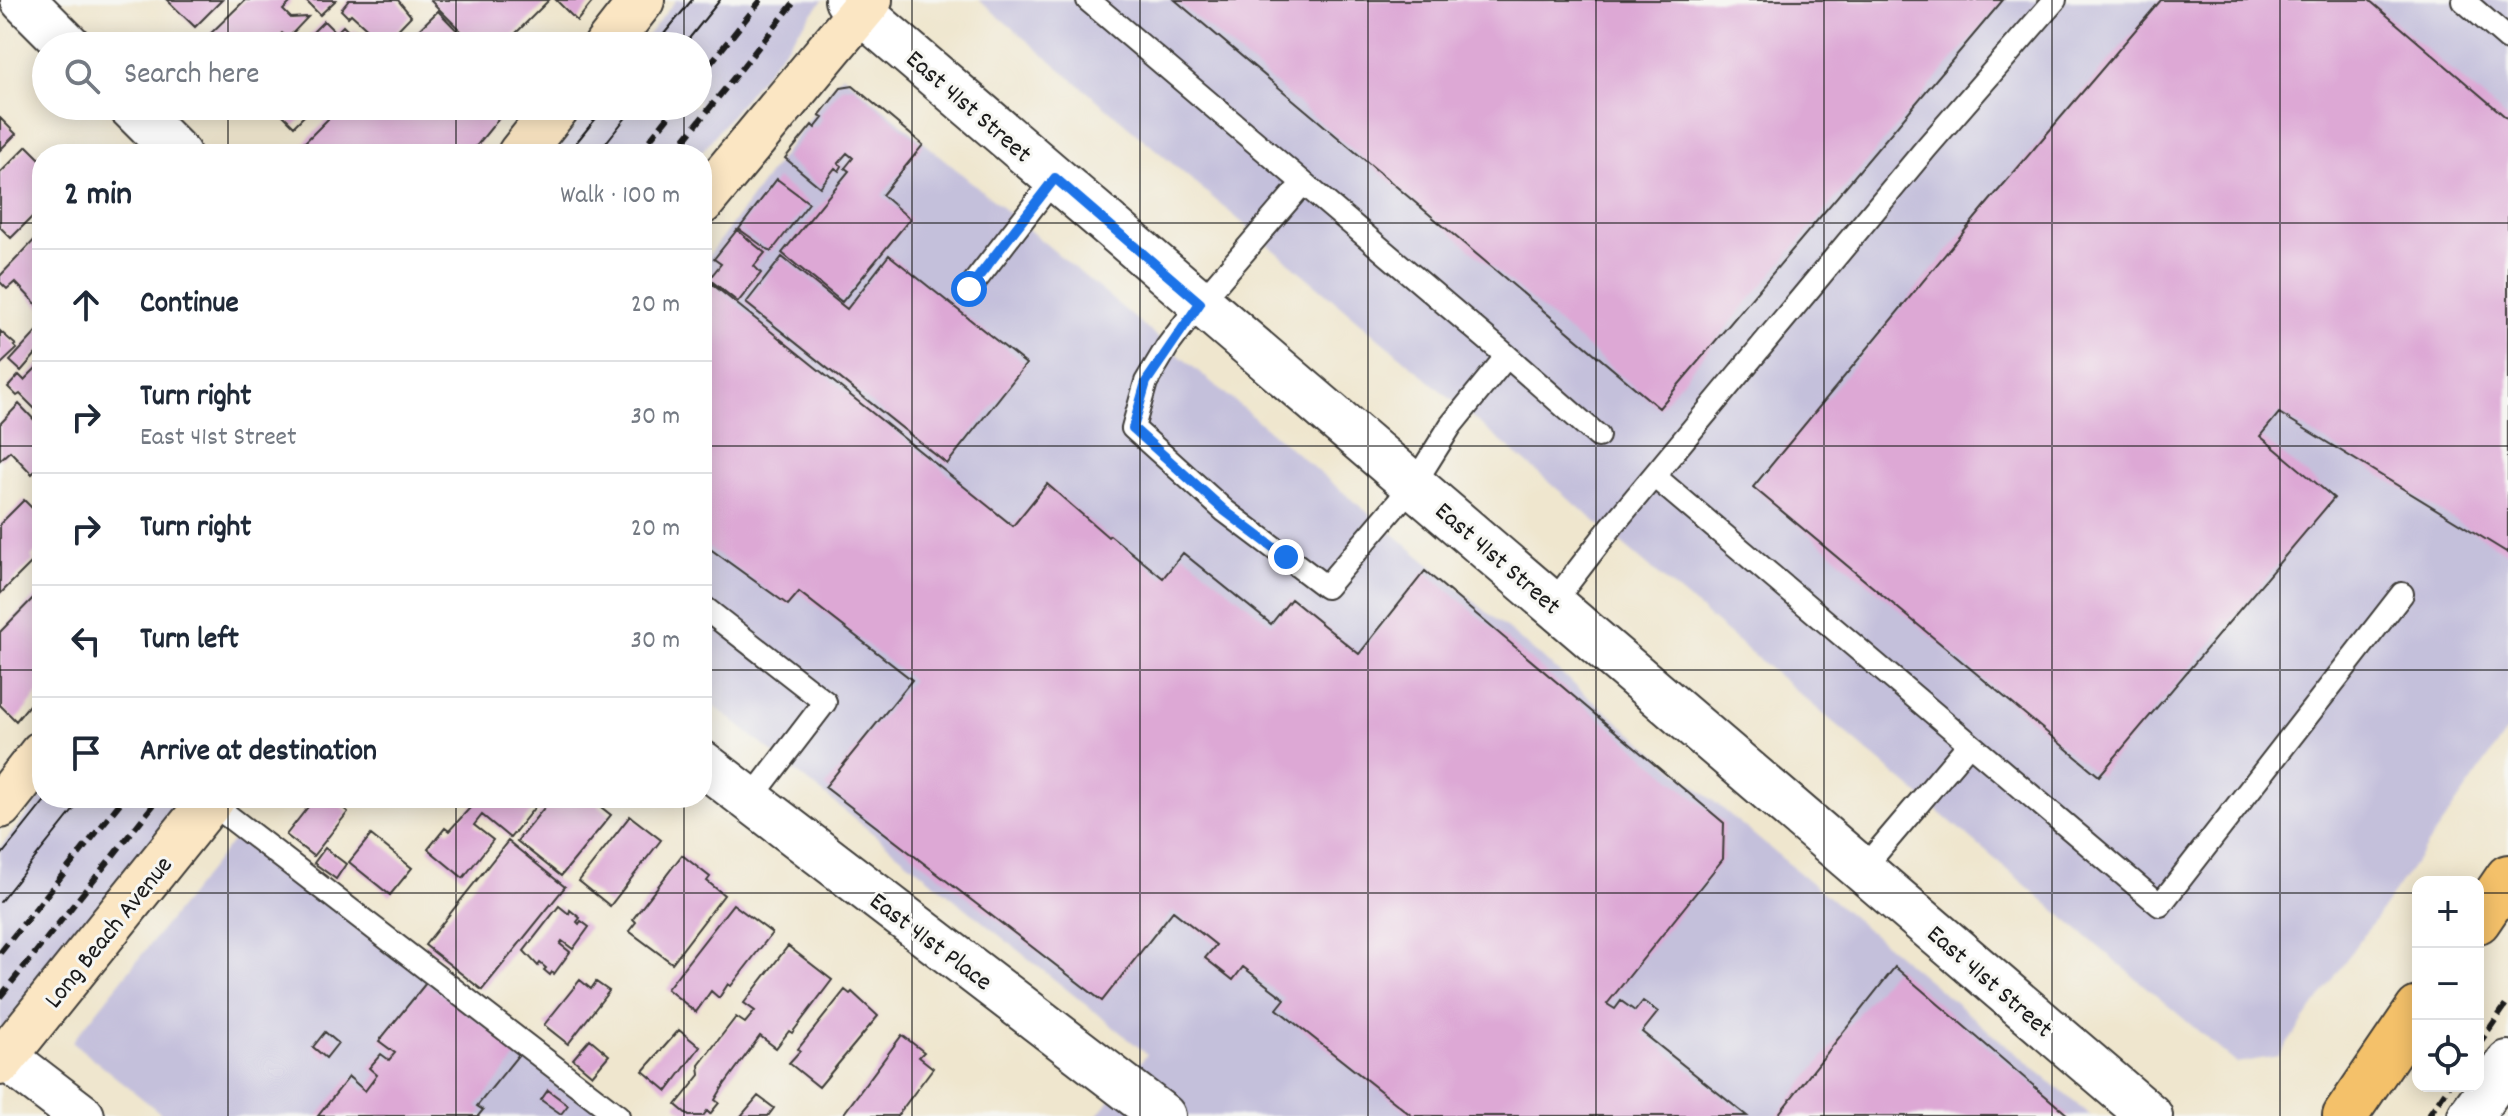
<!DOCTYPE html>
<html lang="en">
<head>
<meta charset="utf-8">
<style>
	body { margin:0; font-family:Dekko,sans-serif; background:#f2f2f3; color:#1f2937 }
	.controls { position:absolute; right:24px; bottom:24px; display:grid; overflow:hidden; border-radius:16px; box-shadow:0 4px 20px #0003 }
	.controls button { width:72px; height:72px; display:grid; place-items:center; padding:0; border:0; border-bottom:2px solid #e0e1e3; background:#fff; color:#1f2937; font:40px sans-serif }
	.stop { position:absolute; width:24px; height:24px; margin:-18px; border:6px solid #1a73e8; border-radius:50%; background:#fff }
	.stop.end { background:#1a73e8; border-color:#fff; box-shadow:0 2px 8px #0008 }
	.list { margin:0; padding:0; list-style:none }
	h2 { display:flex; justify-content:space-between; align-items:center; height:104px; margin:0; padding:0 32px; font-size:34px }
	h2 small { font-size:26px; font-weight:400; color:#747a83 }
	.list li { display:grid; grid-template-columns:52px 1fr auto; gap:24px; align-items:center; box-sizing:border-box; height:112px; padding:0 32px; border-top:2px solid #e0e1e3 }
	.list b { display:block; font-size:30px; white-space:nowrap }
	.list p { margin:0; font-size:26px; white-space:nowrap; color:#747a83 }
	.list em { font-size:26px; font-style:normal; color:#747a83 }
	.icon { flex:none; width:44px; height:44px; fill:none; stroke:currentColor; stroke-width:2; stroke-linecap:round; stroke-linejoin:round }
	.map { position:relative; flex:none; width:2508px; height:1116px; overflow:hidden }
	.search { position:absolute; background:#fff; box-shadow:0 4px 20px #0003; left:32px; top:32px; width:680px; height:88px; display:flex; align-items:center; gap:20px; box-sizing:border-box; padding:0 28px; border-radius:44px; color:#747a83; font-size:30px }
	.panel { position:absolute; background:#fff; box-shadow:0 4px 20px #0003; left:32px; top:144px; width:680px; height:664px; border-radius:32px }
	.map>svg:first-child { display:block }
	.industrial { fill:#c4c0db }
	.building { fill:#dda8d5 }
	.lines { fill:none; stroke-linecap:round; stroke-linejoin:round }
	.service-casing { stroke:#3c3a37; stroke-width:26 }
	.minor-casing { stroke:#3c3a37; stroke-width:48 }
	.tertiary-casing { stroke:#3c3a37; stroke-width:48 }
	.secondary-casing { stroke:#3c3a37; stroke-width:48 }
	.primary-casing { stroke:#3c3a37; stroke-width:48 }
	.service { stroke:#fff; stroke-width:22 }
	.minor { stroke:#fff; stroke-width:44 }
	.tertiary { stroke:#fff; stroke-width:44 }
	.secondary { stroke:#fbe6c3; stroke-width:44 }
	.primary { stroke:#f4c16a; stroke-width:44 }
	.tram { stroke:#1c1c1c; stroke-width:2 }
	.rail { stroke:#1c1c1c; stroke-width:6; stroke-dasharray:12 6; stroke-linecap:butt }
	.route { stroke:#1a73e8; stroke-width:10 }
	.grid { fill:none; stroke:#1c1c1c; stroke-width:2; stroke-opacity:0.55 }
	.labels { text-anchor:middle; stroke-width:6; stroke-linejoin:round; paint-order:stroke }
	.street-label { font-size:26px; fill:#1c1c1c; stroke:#f6f6f2 }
</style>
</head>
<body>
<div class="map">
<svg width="2508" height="1116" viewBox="0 0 2508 1116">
	<rect width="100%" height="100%" fill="#f6f6f2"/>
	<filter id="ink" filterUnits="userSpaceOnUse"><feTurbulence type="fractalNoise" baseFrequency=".0125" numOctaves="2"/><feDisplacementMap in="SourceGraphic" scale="16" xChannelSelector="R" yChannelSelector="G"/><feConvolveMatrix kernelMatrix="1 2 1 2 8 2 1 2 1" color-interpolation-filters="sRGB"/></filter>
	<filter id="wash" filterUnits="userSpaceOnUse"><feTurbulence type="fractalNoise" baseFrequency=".006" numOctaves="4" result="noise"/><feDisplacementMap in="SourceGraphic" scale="32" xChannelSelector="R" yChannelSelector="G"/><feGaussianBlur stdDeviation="1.8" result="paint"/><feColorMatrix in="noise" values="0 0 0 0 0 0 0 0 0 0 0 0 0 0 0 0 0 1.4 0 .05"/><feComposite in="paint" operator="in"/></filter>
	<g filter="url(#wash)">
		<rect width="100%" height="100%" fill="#efe6ce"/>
		<path class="industrial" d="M676 0H823L700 154H553L591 106H698V46H639Z
			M979 0H2508V730L2279 1056 2236 1063Z
			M842 74 2091 1116H1097L1147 1054 702 696V265Z
			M42 796V798H186L0 1032V848Z
			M238 834 618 1116H164L72 1042Z"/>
		<g id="blocks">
			<path class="building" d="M167 0H222L195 27Z
				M245 0H289L291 2 283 10 291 18 308 17 288 38 282 33 269 46H214L206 38Z
				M305 0H336L320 15Z
				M349 0H398L411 16 384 44 351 14 348 17 341 10Z
				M430 0H549L503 46H476Z
				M556 0H594L577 21Z
				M1175 0H2003L1659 408Z
				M2161 0H2369L2508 119V553L2279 413 2260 436 2334 498 2099 776 1753 487 1986 205Z
				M438 11 472 46H402Z
				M324 21 336 33 343 26 351 34 355 30 359 35 356 39 363 46H299Z
				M853 86 923 145 882 195 910 219 842 302 782 253 849 171 845 168 853 158 847 153 838 163 842 166 839 171 835 168 820 187 785 158 812 125 815 128 823 118 819 116 841 88Z
				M274 106H314L294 126Z
				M341 106H509L470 154H293Z
				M0 118 16 134 0 150Z
				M27 146 42 161V207L11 238 0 227V173Z
				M777 179 809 203 771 252 739 229Z
				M737 230 765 253 754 266 761 273 738 302 709 279 721 264 714 259Z
				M42 232V306L40 308 15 282 7 289 0 282V276Z
				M889 255 1026 364 947 464 746 303 782 257 847 309Z
				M712 284 1013 526 1047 484 1108 537 1110 535 1163 578 1183 553 1271 624 1291 599 1359 654 1425 571 1724 823 1723 859 1607 1004 1615 1009 1621 1001 1635 1011 1643 1001 1658 1012 1642 1032 1747 1116H1412L1277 1009 1285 999 1243 967 1233 980 1205 958 1216 945 1173 911 1102 1001 825 787 912 680 799 592 788 605 702 543V297Z
				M42 326V347L21 371 10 361Z
				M0 331 16 345 14 346 17 349 0 365Z
				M42 362V416L20 394 17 396 8 387 19 375 24 380Z
				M19 404 42 428V464L32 474 10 451 0 460V424Z
				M24 500 42 518V547L31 557 34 560 0 594V524Z
				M42 589V689L16 721 0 705V632Z
				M315 798H331L348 812 313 856 286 835Z
				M479 798H542L510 838 482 815 474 825 493 840 463 878 428 849 445 828 449 831Z
				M552 798H593L592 800 611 815 561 876 517 841Z
				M630 816 661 840 610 906 579 881Z
				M371 835 412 868 390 895 349 862Z
				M508 841 565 887 482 990 425 945Z
				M325 848 346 864 336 879 314 863Z
				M682 855 710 877 707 881 724 895 672 963 629 931 636 922 633 919Z
				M733 904 772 933 731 986 728 984 719 998 711 991 696 1012 667 989Z
				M559 906 569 914 570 910 580 918 577 922 579 924 581 921 589 927 573 949 562 941 560 944 570 952 554 974 552 972 550 975 544 970 546 968 540 963 538 966 524 951Z
				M788 946 832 980 792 1033 789 1031 776 1048 760 1036 724 1085 715 1100 719 1103 710 1114 707 1111 703 1116H689L676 1105 700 1075 699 1065 736 1017 745 1023 755 1011 744 1003Z
				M1895 967 2069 1116H1777Z
				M580 980 591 989 596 982 609 991 568 1044 544 1025Z
				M426 983 520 1053 477 1106 483 1110 478 1116H318L349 1077 365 1091 377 1075 369 1068 381 1054 389 1060 395 1053 379 1041Z
				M845 990 850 994 852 992 878 1016 819 1087 789 1063 800 1051 798 1049Z
				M679 1030 700 1047 667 1091 643 1071Z
				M325 1032 338 1043 326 1058 313 1047Z
				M902 1035 924 1052 919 1057 933 1068 897 1116H842Z
				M590 1039 609 1055 592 1075 573 1059Z
				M548 1090 568 1105 561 1114 541 1100Z
				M758 1096 774 1108 768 1116H741Z"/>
		</g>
	</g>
	<g filter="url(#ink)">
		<use href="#blocks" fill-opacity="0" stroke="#3c3a37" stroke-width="2"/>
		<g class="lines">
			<defs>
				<path id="service" d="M1088 0 1507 356
					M2463 0 2508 39
					M1303 183 1200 303 1167 347 1146 382 1133 428 1225 511 1326 587 1414 484 1451 425 1507 356 1598 436
					M969 289 1055 178
					M1654 476 2160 905 2402 594
					M1552 604 1612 526 1927 147 2055 0
					M702 606 825 702 750 800
					M210 802 618 1116
					M1862 870 1969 744"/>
				<path id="minor" d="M23 0 69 46
					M130 106 178 154
					M702 763 1163 1116
					M5 1057 82 1116"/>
				<path id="tertiary" d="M847 0 2150 1116
					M2470 1116 2508 1063"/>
				<path id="secondary" d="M606 46 642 0
					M520 154 558 106
					M702 202 870 0
					M0 806 42 753
					M0 1063 213 798"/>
				<path id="primary" d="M2478 921 2508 877
					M2345 1116 2418 1009"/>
			</defs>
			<use href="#service" class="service-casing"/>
			<use href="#minor" class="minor-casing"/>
			<use href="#tertiary" class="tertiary-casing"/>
			<use href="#secondary" class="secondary-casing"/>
			<use href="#primary" class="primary-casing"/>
			<use href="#service" class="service"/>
			<use href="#minor" class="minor"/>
			<use href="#tertiary" class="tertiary"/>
			<use href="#secondary" class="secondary"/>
			<use href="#primary" class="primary"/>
			<path class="tram" d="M654 46 692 0
				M683 46 720 0
				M567 154 606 106
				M597 154 635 106
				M0 857 47 798
				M0 902 83 798"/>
			<path class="rail" d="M698 79 761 0
				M638 154 677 106
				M673 154 796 0
				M0 953 124 798
				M0 997 159 798
				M2478 1045 2508 1002
				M2428 1116 2449 1086"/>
		</g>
	</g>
	<g class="lines" filter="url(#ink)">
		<path class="route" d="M969 289 1055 178 1200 303 1146 382 1133 428 1225 511 1286 557"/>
	</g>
	<path class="grid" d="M228 0V46M456 0V46M684 0V46M912 0V1116M1140 0V1116M1368 0V1116M1596 0V1116M1824 0V1116M2052 0V1116M2280 0V1116M228 106V154M456 106V154M684 106V154M0 223H42M702 223H2508M0 446H42M702 446H2508M0 670H42M702 670H2508M228 798V1116M456 798V1116M684 798V1116M0 893H2418M2478 893H2508"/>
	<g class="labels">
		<g class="street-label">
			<text transform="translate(970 105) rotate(41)" y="9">East 41st Street</text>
			<text transform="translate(1499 557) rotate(41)" y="9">East 41st Street</text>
			<text transform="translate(107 931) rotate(-51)" y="9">Long Beach Avenue</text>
			<text transform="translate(932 940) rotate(37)" y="9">East 41st Place</text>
			<text transform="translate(1991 980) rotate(41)" y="9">East 41st Street</text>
		</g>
	</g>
</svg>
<div class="controls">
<button>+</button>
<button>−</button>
<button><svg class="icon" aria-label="locate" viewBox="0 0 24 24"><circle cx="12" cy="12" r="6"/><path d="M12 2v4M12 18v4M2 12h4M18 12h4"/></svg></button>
</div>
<div class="stop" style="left:969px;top:289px"></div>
<div class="stop end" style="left:1286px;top:557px"></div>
<div class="search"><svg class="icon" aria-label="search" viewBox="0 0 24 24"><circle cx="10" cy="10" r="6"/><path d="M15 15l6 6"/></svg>Search here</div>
<section class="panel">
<h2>2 min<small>Walk · 100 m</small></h2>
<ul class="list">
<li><svg class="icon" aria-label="ahead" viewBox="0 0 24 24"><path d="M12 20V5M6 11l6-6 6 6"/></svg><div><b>Continue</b></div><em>20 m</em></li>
<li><svg class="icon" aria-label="right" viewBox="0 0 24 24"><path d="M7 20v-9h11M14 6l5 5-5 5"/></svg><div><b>Turn right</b><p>East 41st Street</p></div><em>30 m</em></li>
<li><svg class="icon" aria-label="right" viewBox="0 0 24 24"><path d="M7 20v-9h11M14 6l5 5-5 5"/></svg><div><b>Turn right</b></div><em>20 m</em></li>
<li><svg class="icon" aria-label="left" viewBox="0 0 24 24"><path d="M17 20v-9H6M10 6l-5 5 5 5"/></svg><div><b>Turn left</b></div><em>30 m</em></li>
<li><svg class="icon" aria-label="arrive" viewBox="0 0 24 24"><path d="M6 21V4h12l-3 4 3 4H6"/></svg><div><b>Arrive at destination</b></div></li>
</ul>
</section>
</div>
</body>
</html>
